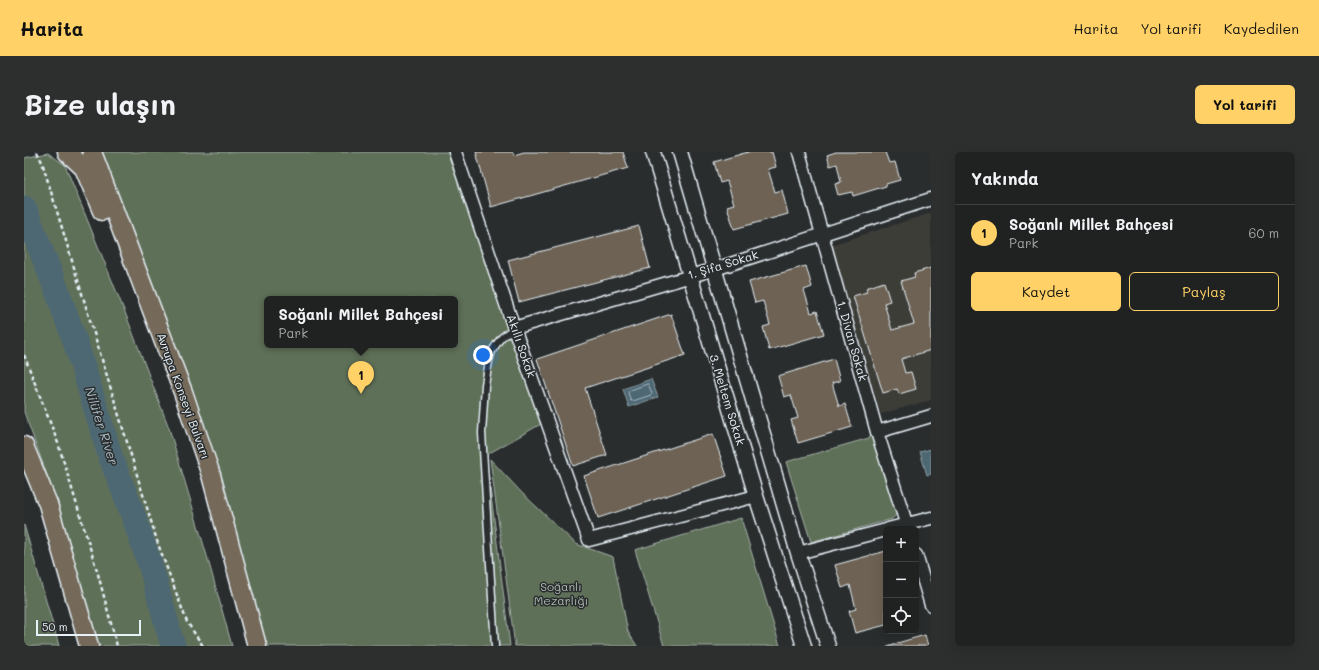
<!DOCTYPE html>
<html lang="tr">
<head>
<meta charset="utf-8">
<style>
	body { margin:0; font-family:Mali,sans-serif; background:#2d2f2f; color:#f1f3f6 }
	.controls { position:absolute; right:12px; bottom:12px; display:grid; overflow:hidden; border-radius:6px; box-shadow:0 4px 16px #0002 }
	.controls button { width:36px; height:36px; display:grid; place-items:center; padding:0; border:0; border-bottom:1px solid #3d3f40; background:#202222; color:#f1f3f6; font:20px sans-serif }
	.scale { position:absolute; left:12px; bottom:10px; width:105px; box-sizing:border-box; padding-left:4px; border:2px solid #e8f1f8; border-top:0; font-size:11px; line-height:14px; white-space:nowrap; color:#e8f1f8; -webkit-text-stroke:3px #2a2d2e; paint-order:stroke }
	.you { position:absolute; left:459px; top:203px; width:14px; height:14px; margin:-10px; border:3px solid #fff; border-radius:50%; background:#1a73e8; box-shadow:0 0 0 6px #1a73e833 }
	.badge { display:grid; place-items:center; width:26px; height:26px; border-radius:50%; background:#ffd166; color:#111; font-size:13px; font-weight:700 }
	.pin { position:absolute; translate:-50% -33px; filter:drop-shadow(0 1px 2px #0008) }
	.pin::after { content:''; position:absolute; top:21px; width:14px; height:12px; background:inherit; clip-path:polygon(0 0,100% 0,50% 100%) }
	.popup { position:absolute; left:240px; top:144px; width:194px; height:52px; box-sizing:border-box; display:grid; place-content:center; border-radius:6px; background:#202222; filter:drop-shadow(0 1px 3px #0005); font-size:13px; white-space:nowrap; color:#a2a4a5 }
	.popup b { font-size:15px; color:#f1f3f6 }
	.popup::after { content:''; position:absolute; left:50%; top:100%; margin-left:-8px; border:8px solid transparent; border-top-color:#202222 }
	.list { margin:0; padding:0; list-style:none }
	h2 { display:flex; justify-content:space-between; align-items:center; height:52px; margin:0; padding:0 16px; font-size:17px }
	h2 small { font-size:13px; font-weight:400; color:#a2a4a5 }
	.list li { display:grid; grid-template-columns:26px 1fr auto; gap:12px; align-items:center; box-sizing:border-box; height:56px; padding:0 16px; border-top:1px solid #3d3f40 }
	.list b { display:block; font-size:15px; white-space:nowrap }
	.list p { margin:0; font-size:13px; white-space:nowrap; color:#a2a4a5 }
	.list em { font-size:13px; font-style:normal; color:#a2a4a5 }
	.actions { display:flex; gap:8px; padding:12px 16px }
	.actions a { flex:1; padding:9px 0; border:1px solid #ffd166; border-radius:6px; text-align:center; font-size:14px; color:#ffd166 }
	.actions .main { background:#ffd166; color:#111 }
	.icon { flex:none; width:22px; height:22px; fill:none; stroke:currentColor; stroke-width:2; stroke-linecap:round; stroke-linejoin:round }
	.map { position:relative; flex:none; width:907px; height:494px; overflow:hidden; border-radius:6px }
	header { display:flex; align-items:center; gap:24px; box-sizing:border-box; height:56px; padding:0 20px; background:#ffd166; color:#111 }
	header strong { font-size:19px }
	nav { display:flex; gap:22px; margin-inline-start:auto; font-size:14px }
	.intro { display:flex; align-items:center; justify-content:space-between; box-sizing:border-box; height:96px; padding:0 24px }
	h1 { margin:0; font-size:28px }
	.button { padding:10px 18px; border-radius:6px; background:#ffd166; color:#111; font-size:14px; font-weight:700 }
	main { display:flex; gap:24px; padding:0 24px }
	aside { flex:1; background:#202222; border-radius:6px; box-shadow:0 4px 16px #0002 }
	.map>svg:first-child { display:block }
	.built { fill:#3e3d39 }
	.green { fill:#5e7059; stroke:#a3b0a8; fill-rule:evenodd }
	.water { fill:#4e6873; stroke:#8c9fa8 }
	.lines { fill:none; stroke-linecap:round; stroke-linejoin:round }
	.shore { stroke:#aabac3; stroke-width:1 }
	.river { stroke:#4e6873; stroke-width:25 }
	.building { fill:#6d6253; stroke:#e8f1f8 }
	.service-casing { stroke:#e8f1f8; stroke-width:9 }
	.minor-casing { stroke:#e8f1f8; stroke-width:15 }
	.tertiary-casing { stroke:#e8f1f8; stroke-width:17 }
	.primary-casing { stroke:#e8f1f8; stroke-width:21 }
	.path { stroke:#e8f1f8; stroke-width:2.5; stroke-dasharray:4 3; stroke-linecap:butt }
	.service { stroke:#2a2d2e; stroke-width:6 }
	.minor { stroke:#2a2d2e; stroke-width:12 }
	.tertiary { stroke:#2a2d2e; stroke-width:14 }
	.primary { stroke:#746a5a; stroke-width:18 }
	.labels { text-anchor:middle; stroke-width:3; stroke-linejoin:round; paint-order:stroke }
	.street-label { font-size:12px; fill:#e8f1f8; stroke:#2a2d2e }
	.park-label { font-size:12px; fill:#aab7b0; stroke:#2a2d2e }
	.water-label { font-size:13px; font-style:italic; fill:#aabac3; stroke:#2a2d2e }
</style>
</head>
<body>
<header>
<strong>Harita</strong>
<nav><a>Harita</a><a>Yol tarifi</a><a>Kaydedilen</a></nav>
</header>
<div class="intro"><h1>Bize ulaşın</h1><a class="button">Yol tarifi</a></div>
<main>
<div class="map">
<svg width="907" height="494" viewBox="0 0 907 494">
	<rect width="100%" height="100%" fill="#2a2d2e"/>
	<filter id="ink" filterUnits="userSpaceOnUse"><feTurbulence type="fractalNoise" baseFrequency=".025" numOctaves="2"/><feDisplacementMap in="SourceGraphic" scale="8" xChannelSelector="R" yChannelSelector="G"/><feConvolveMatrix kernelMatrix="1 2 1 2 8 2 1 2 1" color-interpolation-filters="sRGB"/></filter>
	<g filter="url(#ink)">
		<path class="built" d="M907 61V248L857 262 804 94Z"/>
		<path class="green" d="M74 0H428L517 272 462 303 486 494H241ZM243 147H431V193H243Z
			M24 1 41 13 102 163 145 276 183 404 208 494H71L34 353 0 260V6Z
			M848 280 873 362 868 367 787 390 762 310 845 286Z
			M466 307 498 341 552 392 589 405 604 480 613 494H491Z
			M717 366 756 494H640L611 398Z
			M0 373 34 490 35 494H0Z"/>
		<path class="water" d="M627 227 634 245 605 255 599 237Z
			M907 297V322L903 323 896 300Z"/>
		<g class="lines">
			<path class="shore" d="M624 232 628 241 627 243 609 249H607L604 241 605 239Z"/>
			<path class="river" d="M0 56 32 136 52 192 87 306 108 360 127 415 149 494"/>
		</g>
		<path class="building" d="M452 0H489L490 3 500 0H599L604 16 467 55Z
			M724 0H748L752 15 744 17 751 40 758 38 764 62 710 77 703 54 710 52 703 29 696 31 690 10Z
			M812 0H861L865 11 871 10 876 28 862 32V34L829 44 828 40 814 43 811 32 817 30 813 12 806 14 803 3Z
			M615 74 626 116 495 150 484 108Z
			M782 114 788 135 780 138 787 161 793 159 800 182 745 198 739 175 746 173 739 149 731 151 725 130Z
			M907 116V198L877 207 881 221 887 220 892 237 875 242 873 237 859 241 829 144 843 140 842 136 860 130 866 149 860 151 868 178 890 172 877 129 891 125 890 121Z
			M647 162 661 203 561 236 583 303 549 314 513 207Z
			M810 207 816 229 808 231 815 254 821 252 828 275 774 291 767 268 774 266 767 243 760 245 754 224Z
			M689 282 703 324 574 366 560 324Z
			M862 399V473L831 481 825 459 832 457 826 433 818 436 811 413Z
			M901 483 904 494H863Z"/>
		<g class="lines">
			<defs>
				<path id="service" d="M471 494 458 281 461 233 465 209 468 199 474 190 478 185 490 176"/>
				<path id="minor" d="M431 0 490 176 565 388 732 344
					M775 0 853 280 884 377
					M490 176 691 117 907 47
					M853 280 907 264
					M864 377 907 366
					M774 401 862 378
					M892 403 907 453"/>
				<path id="tertiary" d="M629 0 732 344 780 494
					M656 0 774 401 804 494"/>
				<path id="primary" d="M43 0 60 16 78 59
					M68 0 159 240 187 323 233 494
					M0 294 24 352 65 494"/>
			</defs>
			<use href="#service" class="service-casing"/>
			<use href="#minor" class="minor-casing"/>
			<use href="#tertiary" class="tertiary-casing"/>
			<use href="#primary" class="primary-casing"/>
			<path class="path" d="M13 0 18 10 134 392 163 470 179 494
				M0 203 34 291 74 422 93 494"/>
			<use href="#service" class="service"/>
			<use href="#minor" class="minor"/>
			<use href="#tertiary" class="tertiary"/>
			<use href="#primary" class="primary"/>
		</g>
	</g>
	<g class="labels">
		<g class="street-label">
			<text transform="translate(699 113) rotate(-17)" y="4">1. Şifa Sokak</text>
			<text transform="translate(828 189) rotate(74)" y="4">1. Divan Sokak</text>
			<text transform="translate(497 194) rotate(71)" y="4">Akıllı Sokak</text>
			<text transform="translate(159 244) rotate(70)" y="4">Avrupa Konseyi Bulvarı</text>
			<text transform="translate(703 248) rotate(73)" y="4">3. Meltem Sokak</text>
		</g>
		<g class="park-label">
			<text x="537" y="439">Soğanlı<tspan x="537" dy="14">Mezarlığı</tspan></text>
		</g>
		<g class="water-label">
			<text transform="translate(78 274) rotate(72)" y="5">Nilüfer River</text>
		</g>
	</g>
</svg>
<div class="controls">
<button>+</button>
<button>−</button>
<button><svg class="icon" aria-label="locate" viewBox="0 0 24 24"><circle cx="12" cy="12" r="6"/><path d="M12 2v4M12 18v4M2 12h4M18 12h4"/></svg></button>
</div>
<div class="scale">50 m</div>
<div class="you"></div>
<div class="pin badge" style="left:337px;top:242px">1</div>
<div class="popup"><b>Soğanlı Millet Bahçesi</b>Park</div>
</div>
<aside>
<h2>Yakında<small></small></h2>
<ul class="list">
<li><span class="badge">1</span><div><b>Soğanlı Millet Bahçesi</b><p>Park</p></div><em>60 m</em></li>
</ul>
<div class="actions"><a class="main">Kaydet</a><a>Paylaş</a></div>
</aside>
</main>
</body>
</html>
